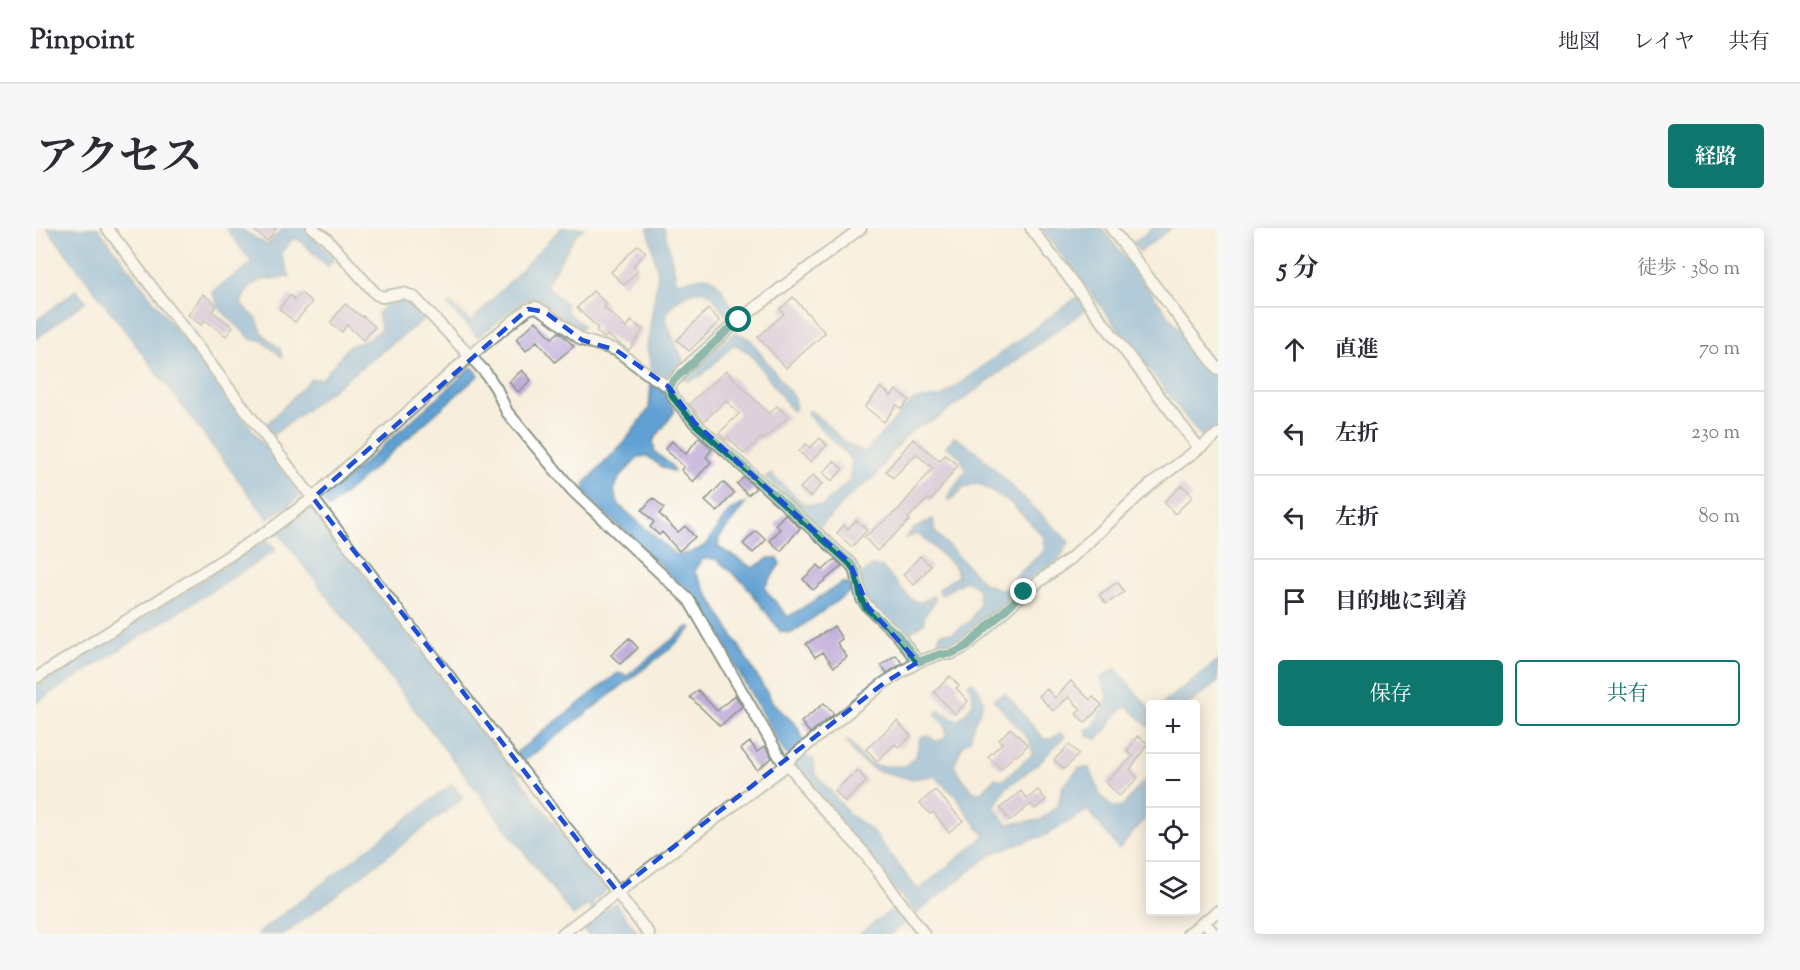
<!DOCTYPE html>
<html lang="ja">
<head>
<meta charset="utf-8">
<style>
	body { margin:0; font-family:"Sorts Mill Goudy","Noto Serif JP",serif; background:#f7f7f7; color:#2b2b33 }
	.controls { position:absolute; right:18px; bottom:18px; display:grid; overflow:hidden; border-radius:6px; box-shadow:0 3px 15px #0003 }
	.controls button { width:54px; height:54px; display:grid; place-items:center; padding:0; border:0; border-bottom:2px solid #e1e1e2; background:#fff; color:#2b2b33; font:30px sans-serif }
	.stop { position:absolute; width:18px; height:18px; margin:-14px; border:4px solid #0f766e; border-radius:50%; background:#fff }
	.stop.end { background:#0f766e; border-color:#fff; box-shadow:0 2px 6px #0008 }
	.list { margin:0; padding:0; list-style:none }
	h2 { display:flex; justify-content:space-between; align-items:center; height:78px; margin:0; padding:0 24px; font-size:26px }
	h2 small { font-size:20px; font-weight:400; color:#7c7c81 }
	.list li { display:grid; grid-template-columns:39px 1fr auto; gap:18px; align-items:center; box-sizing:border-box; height:84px; padding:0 24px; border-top:2px solid #e1e1e2 }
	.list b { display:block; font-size:22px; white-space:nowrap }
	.list em { font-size:20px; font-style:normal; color:#7c7c81 }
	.actions { display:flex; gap:12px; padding:18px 24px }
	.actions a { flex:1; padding:14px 0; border:2px solid #0f766e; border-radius:6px; text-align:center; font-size:21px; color:#0f766e }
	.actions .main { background:#0f766e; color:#fff }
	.icon { flex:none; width:33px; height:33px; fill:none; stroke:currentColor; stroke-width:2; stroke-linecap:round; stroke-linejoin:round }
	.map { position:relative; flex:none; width:1182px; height:706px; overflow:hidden; border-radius:6px }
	header { display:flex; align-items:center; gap:36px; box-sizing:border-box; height:84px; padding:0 30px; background:#fff; border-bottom:2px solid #e1e1e2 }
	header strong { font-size:28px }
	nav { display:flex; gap:33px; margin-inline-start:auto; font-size:21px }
	.intro { display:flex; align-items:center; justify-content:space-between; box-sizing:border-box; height:144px; padding:0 36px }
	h1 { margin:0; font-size:42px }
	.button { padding:15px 27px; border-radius:6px; background:#0f766e; color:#fff; font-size:21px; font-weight:700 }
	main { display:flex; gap:36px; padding:0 36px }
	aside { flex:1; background:#fff; border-radius:6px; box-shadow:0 3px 15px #0003 }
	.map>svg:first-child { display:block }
	.water { fill:#60a0d3; stroke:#406e84; stroke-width:1.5 }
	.building { fill:#bfacd9 }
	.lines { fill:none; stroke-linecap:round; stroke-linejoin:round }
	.street-casing { stroke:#8b9688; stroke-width:14 }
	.street { stroke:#fff; stroke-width:10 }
	.route { stroke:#0f766e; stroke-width:8 }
	.marked { fill:none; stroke:#1d4ed8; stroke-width:4.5; stroke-dasharray:12 8; stroke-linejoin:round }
</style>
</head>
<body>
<header>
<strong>Pinpoint</strong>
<nav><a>地図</a><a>レイヤ</a><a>共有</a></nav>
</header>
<div class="intro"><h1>アクセス</h1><a class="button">経路</a></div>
<main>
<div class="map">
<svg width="1182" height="706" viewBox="0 0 1182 706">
	<rect width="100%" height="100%" fill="#fdfcf7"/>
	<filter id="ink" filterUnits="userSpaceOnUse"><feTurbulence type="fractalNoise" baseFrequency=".0167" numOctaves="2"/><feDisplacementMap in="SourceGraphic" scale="12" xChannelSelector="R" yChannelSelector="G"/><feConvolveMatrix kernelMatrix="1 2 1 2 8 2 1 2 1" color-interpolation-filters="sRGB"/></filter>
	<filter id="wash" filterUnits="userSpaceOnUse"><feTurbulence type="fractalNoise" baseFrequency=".008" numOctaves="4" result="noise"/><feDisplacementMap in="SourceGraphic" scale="24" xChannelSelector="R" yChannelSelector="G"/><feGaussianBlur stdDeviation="1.35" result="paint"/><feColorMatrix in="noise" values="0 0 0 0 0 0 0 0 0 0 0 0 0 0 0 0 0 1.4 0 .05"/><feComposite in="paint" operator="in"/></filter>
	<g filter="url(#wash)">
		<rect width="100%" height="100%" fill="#f7eedd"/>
		<path class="water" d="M11 0H62L260 259 264 269 253 277 262 289 276 279 570 663 556 674 565 685 579 675 603 706H551L546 699 560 688 552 677 537 688 242 304 257 293 247 281 232 291Z
			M190 0H203L231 17 247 0H270L298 31 291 39 265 13 257 10 245 25 254 49C231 51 212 49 205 76L221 91 227 106 244 121 246 129 225 112H216L184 81 176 64 216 35Z
			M525 0H548L540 6 510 57 530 76V83L547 98 543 101 503 72 490 71 442 109 411 77 415 75 435 94Z
			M612 0H628L641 54 673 48 684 58 699 84 693 92 676 67 667 62C649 66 635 73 629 91L647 132 628 154V163L639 183 617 213 619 224 635 237 638 244 626 239 611 228 603 229 583 250 578 263 583 277 640 327C676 325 674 305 693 284 697 279 704 277 710 275L683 310 682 319 717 340 733 330H742L744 336 728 360 752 389 806 355 813 356 815 363 756 405 745 404 709 356 680 331H666L658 343 737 475 761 498 769 515 765 526 778 532 779 545 814 587 834 601 882 662 949 608 933 588 920 568 898 548 874 551 839 542 820 529 810 512C819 516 820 523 826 530 838 541 854 538 869 538L880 528 884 509 892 507 901 514 910 509 909 497 899 486 903 482 921 493C935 479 943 476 932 456L937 454C960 480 936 481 935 510L926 518 918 538 936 563 946 564 959 550 967 552 997 526 994 513 957 471 969 465 1008 511H1015L1024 505 1029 508 1004 534 970 560 958 579 971 596 1004 592 1022 577 1026 559 1043 540H1054L1065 568 1077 579 1087 578 1105 556 1114 550V585L1083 621 1052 582 1012 606 957 625 880 686 776 563C770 553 763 545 757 537 753 531 755 528 748 524L686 415 649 361 547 265 549 255 589 213 613 181 616 145 611 119 622 46Z
			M1005 0H1066L1182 152V213L1174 202 1165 209Z
			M1117 0H1135L1104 24 1097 15Z
			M40 62 50 73 0 111V93Z
			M1041 69 1050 81 902 190 877 201 854 226 840 248 815 267 784 299 729 249 735 246 768 276 786 278 813 253 816 232 771 186 773 182 784 190 811 216 829 224 877 172 905 169Z
			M365 71 378 74 391 89 236 208 229 198 275 151H286L313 118 332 112 345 101 342 85 351 75Z
			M699 104 714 111 758 170 760 180 756 183 714 125 698 116 665 148 652 153 646 150Z
			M436 139 443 147 293 280 286 272Z
			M918 209 939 222 1033 314 1021 335 982 356 975 368 929 411 916 420 908 419 902 411 905 405H917L934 393 943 378 942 361 930 352 905 367 902 361 922 348 920 340 883 306 869 310 877 301 897 291 899 304 949 356 969 363 980 348 1008 323 1009 310 975 275 941 255 929 259 913 273 911 270 930 242 924 228 910 218Z
			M231 311 240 322 0 475V459Z
			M836 338 846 339 875 371 884 375 897 368 900 372 888 388 889 394 869 409 834 377 828 368 823 349Z
			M653 398 656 400 636 419 487 534 480 525 582 445 591 448Z
			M1182 432V454L1153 476H1126Z
			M1079 440 1114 481V500L1091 478C1074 487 1076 501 1061 511L1051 508 1050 501 1057 499 1072 470 1064 450Z
			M416 556 427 570 249 706H221Z
			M859 679 870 694 855 706H824Z"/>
		<g id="blocks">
			<path class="building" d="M215 0H241L231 13Z
				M602 17 610 24 597 38 602 43 588 57 575 44Z
				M557 63 571 76 568 79 590 100 595 93 607 102 593 122 571 107 568 110 560 102 562 100 541 80Z
				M265 65 276 74 259 94 243 81 254 67 259 72Z
				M167 66 181 77 176 83 197 99 190 108 169 92 165 97 152 87Z
				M757 69 789 105 750 140 722 109 748 86 744 81Z
				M309 76 326 89 327 88 339 99 327 112 311 97 306 104 294 95Z
				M672 81 684 93 653 123 641 112Z
				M500 93 516 110 523 104 538 118 519 134 501 113 490 123 480 111Z
				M486 142 495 152 482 164 473 154Z
				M690 143 733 186 741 178 752 189 727 212 725 210 708 226 692 209 689 212 683 205 703 186 690 172 668 193 653 176Z
				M845 159 855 168 860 162 873 172 866 181 861 177 848 194 829 179Z
				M663 209 676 221 670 229 675 234 657 254 645 242 648 239 629 221 636 213 650 226Z
				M784 210 791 217 774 234 763 223 770 216 774 220Z
				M877 211 904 233 909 227 922 237 895 273 892 271 872 290 874 292 841 323 828 309 863 281 897 240 880 226 857 250 850 243Z
				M798 233 807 241 796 253 787 245Z
				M777 247 786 256 774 269 764 260Z
				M708 249 720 260 712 267 701 256Z
				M687 254 698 265 681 284 669 273Z
				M1146 257 1157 268 1139 286 1128 274Z
				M617 270 628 280 623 286 642 304 649 298 659 309 643 323 626 304 623 307 614 299 618 294 606 282Z
				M749 286 764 300 745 323 734 313 744 301 739 297Z
				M820 292 831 302 816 319 801 305 808 297 812 301Z
				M720 303 730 312 717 325 707 316Z
				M884 328 895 338 878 357 867 347Z
				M799 331 806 338 777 362 767 351 782 337 787 342Z
				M1082 354 1088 364 1070 376 1063 367Z
				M798 398 806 411 801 415 811 429 798 439 787 424 779 429 770 416Z
				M593 410 602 420 584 436 575 427Z
				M860 427 866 435 851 445 845 437Z
				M914 448 923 458 920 460 932 473 919 486 898 464Z
				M1035 453 1054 472 1057 469 1066 477 1049 495 1040 486 1045 481 1033 469 1017 483 1003 468 1011 461 1019 470Z
				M662 462 681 483 699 467 706 478 684 498 654 469Z
				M788 475 798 486 774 505 765 494Z
				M861 493 875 508 863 520 859 516 841 533 830 521Z
				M974 500 992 517 981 528 978 527 965 541 952 529 966 515 963 512Z
				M1101 508 1112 515 1094 542 1102 550 1083 568 1070 554 1097 528 1091 524Z
				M714 514 721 524 729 518 736 530 721 542 705 521Z
				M1033 517 1043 526 1028 541 1018 532Z
				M821 542 831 553 809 574 799 563Z
				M899 562 927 593 913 604 897 584 894 586 884 575Z
				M1002 562 1010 572 999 581 995 576 974 593 964 580 985 563 991 571Z"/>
		</g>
	</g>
	<g filter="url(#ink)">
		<use href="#blocks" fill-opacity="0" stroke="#8b9688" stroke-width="1.5"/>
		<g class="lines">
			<defs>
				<path id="street" d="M71 0 367 389 613 706
					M276 0 290 10 340 66 346 69 367 65 378 69 449 144 460 160 471 184 537 263 653 372 745 531 757 542 772 564 830 627 888 706
					M995 0 1163 220
					M1075 0 1182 141
					M633 159 648 141 703 92 825 0
					M0 450 232 303 277 270 435 127 492 81 500 79 509 84 546 112 580 122 612 146 633 159 638 170 659 195 814 335 820 343 826 371 832 379 862 407 882 434
					M1168 693 1178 706
					M526 706 751 537 754 531 848 455 882 434 904 426H915L931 418 989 364 1035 330 1113 258 1182 206
					M1152 706 1182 683"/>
			</defs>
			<use href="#street" class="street-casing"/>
			<use href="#street" class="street"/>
		</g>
	</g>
	<g class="lines" filter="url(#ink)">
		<path class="route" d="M703 92 639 151 633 159 638 170 659 195 814 335 820 343 826 371 831 380 862 407 882 434 904 426H915L931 418 988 364"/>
	</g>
	<path d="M0 0H1182V706H0ZM492 81 509 84 546 112 580 122 633 159 659 195 814 335 832 379 882 434 848 455 581 663 277 270Z" fill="#f7eedd" fill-opacity=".55" fill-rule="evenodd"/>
	<path class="marked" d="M492 81 509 84 546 112 580 122 633 159 659 195 814 335 832 379 882 434 848 455 581 663 277 270Z"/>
</svg>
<div class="controls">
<button>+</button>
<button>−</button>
<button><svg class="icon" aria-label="locate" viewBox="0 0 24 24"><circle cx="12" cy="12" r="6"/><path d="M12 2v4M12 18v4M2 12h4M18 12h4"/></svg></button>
<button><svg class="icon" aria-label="layers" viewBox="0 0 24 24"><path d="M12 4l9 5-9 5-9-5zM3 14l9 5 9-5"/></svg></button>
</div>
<div class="stop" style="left:703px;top:92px"></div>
<div class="stop end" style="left:988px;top:364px"></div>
</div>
<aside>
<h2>5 分<small>徒歩 · 380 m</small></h2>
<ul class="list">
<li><svg class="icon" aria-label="ahead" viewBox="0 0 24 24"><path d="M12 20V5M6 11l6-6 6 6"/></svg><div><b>直進</b></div><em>70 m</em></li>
<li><svg class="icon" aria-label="left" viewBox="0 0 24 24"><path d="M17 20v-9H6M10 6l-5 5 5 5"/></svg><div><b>左折</b></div><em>230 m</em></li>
<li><svg class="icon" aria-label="left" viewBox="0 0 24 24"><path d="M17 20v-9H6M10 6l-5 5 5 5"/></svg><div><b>左折</b></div><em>80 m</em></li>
<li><svg class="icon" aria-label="arrive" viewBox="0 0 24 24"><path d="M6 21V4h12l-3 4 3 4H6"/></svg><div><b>目的地に到着</b></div></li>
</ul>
<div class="actions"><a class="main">保存</a><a>共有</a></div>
</aside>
</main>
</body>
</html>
